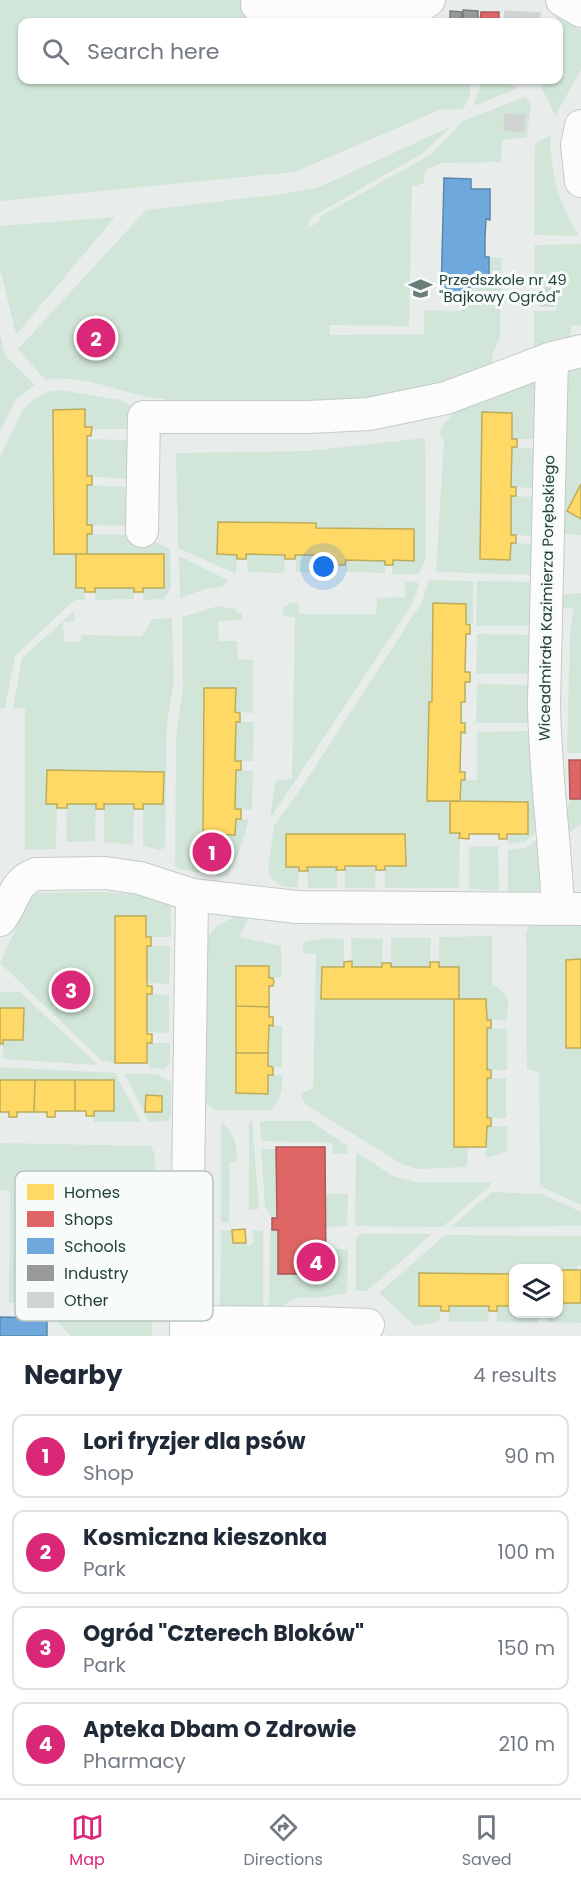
<!DOCTYPE html>
<html lang="en">
<head>
<meta charset="utf-8">
<style>
	body { margin:0; font-family:Poppins,sans-serif; background:#f6f6f7; color:#1f2937 }
	.controls { position:absolute; right:18px; bottom:18px; display:grid; overflow:hidden; border-radius:12px; box-shadow:0 2px 4px #0004 }
	.controls button { width:54px; height:54px; display:grid; place-items:center; padding:0; border:0; border-bottom:2px solid #e0e1e3; background:#fff; color:#1f2937; font:30px sans-serif }
	.you { position:absolute; left:324px; top:567px; width:21px; height:21px; margin:-15px; border:4px solid #fff; border-radius:50%; background:#1a73e8; box-shadow:0 0 0 9px #1a73e833 }
	.badge { display:grid; place-items:center; width:39px; height:39px; border-radius:50%; background:#db2777; color:#fff; font-size:20px; font-weight:700 }
	.pin { position:absolute; translate:-50% -50%; border:3px solid #fff; box-shadow:0 2px 6px #0006 }
	.list { margin:0; padding:0; list-style:none }
	h2 { display:flex; justify-content:space-between; align-items:center; height:78px; margin:0; padding:0 24px; font-size:26px }
	h2 small { font-size:20px; font-weight:400; color:#747a83 }
	.list li { display:grid; grid-template-columns:39px 1fr auto; gap:18px; align-items:center; box-sizing:border-box; height:84px; margin:0 12px 12px; padding:0 12px; border:2px solid #e0e1e3; border-radius:12px }
	.list b { display:block; font-size:22px; white-space:nowrap }
	.list p { margin:0; font-size:20px; white-space:nowrap; color:#747a83 }
	.list em { font-size:20px; font-style:normal; color:#747a83 }
	.icon { flex:none; width:33px; height:33px; fill:none; stroke:currentColor; stroke-width:2; stroke-linecap:round; stroke-linejoin:round }
	.map { position:relative; flex:none; width:581px; height:1336px; overflow:hidden }
	.search { position:absolute; background:#fff; box-shadow:0 2px 4px #0004; left:18px; right:18px; top:18px; height:66px; display:flex; align-items:center; gap:15px; box-sizing:border-box; padding:0 21px; border-radius:12px; color:#747a83; font-size:22px }
	.sheet { height:462px; background:#fff }
	nav { display:flex; justify-content:space-around; align-items:center; box-sizing:border-box; height:84px; border-top:2px solid #e0e1e3; background:#fff; font-size:16px; color:#747a83 }
	nav a { display:grid; justify-items:center; gap:3px }
	nav .on { color:#db2777 }
	.map>svg:first-child { display:block }
	.green { fill:#d1e6d8 }
	.homes { fill:#ffd966; stroke:#bdac59; stroke-width:1.5 }
	.shops { fill:#e06666; stroke:#a85b59; stroke-width:1.5 }
	.schools { fill:#6fa8dc; stroke:#5889ab; stroke-width:1.5 }
	.industry { fill:#999; stroke:#767f7c; stroke-width:1.5 }
	.building { fill:#cfd4d2; stroke:#d1d6d4; stroke-width:1.5 }
	.lines { fill:none; stroke-linecap:round; stroke-linejoin:round }
	.minor-casing { stroke:#c5cac8; stroke-width:34 }
	.minor { stroke:#fcfcfc; stroke-width:32 }
	.labels { text-anchor:middle; stroke-width:6; stroke-linejoin:round; paint-order:stroke }
	.poi-label { font-size:15px; fill:#24423a; stroke:#f7fbf9; text-anchor:start }
	.street-label { font-size:15px; fill:#24423a; stroke:#f7fbf9 }
	.key { fill:#f7fbf9; stroke:#b8c4c0; stroke-width:1.5 }
	.key-label { font-size:16px; fill:#24423a }
</style>
</head>
<body>
<div class="map">
<svg width="581" height="1336" viewBox="0 0 581 1336">
	<rect width="100%" height="100%" fill="#e8edeb"/>
	<path class="green" d="M0 0H256L253 22H22V80H470V96L463 109 439 110 295 172 0 201Z
		M559 18 581 30V70L555 116 540 84 541 80H558V22H547V19Z
		M480 80H505L517 89 473 106 480 88Z
		M525 97 531 103 527 137 502 140 501 162 442 163 425 170 424 183 412 187 409 326 329 325 330 335 424 334V310L461 311 464 305H473L500 297V336L492 356V366L457 382 333 406 165 408V399C123 396 89 373 45 380L18 349 146 210 282 194 317 188 452 126 423 153 310 218 308 228 319 222 321 216 431 154 463 121Z
		M550 135C552 178 557 198 579 236L534 235 535 144Z
		M115 217 16 335 0 268V226Z
		M581 244V326L572 325 570 338 534 349V311H556V286H534L535 245Z
		M489 257 502 258 501 292C490 292 482 296 470 295V286H489Z
		M0 334 5 355 35 385 16 399 0 431Z
		M581 362V535L559 534 564 364Z
		M528 380 536 382 537 439H512V413L482 412 480 559 510 560 511 543 534 544 533 575 436 572 444 439 441 437 439 431 452 414Z
		M60 390 120 400 131 406 132 427 129 429H92L91 427H85V409L53 410 54 554H76V588H85V600H76L69 605 15 656 5 708H0V457L23 409 35 399 48 392Z
		M425 438 426 557 419 574H392L393 560H414L413 529 316 528V523L218 522 217 554 237 555 236 574 178 548 176 453 308 451Z
		M87 439 129 440V479L87 476Z
		M512 447 536 449 535 488 511 487Z
		M87 485 130 487V526L87 525Z
		M511 496 535 497 534 536 511 535Z
		M87 534 144 535 170 550 171 588 164 599 143 600V588L87 554Z
		M246 554 285 555 284 573 248 572Z
		M296 555H315L336 561 335 573 296 572Z
		M179 556 228 580 222 587 205 589 180 598Z
		M346 560 385 561V573L346 572Z
		M429 580 473 581V625L466 624 465 604H433L432 702H429L427 800 450 801V833H460L459 888H385V866H406L405 834H287L299 867 298 887H283L271 878 268 868 274 826 304 784 422 602Z
		M405 581 417 582 419 585 411 606 270 819 275 782 279 780 292 779 295 617 282 616 284 607 290 603 298 602 299 614H376L377 598 405 597Z
		M477 581 534 582 533 626H476Z
		M95 588H134V599L95 600Z
		M581 593V753H567L570 634 573 609 555 607 562 595Z
		M218 606 236 609V612L242 613V620L218 621 219 641H237L238 659 253 660V713L235 712V688H204L203 834 235 835 236 819H249C244 839 238 856 228 875L219 878 216 876 217 861H223L222 845H203L200 873 178 869 175 866 176 738 183 687 182 617Z
		M74 611 75 621 63 622 64 642H80L82 635 142 636 152 619 172 618 174 681 167 721 165 847 160 850 143 846V804H163L164 772 47 770 46 803 57 804 56 849 25 850V708H13L22 658Z
		M477 634 533 635 532 674H476Z
		M477 684 530 685 529 723H476Z
		M236 722H254L253 761H235Z
		M528 731 538 830 525 842 508 844 509 834H528V802L460 801 461 780H477V732Z
		M236 770 253 771 252 810 235 809Z
		M570 799H581V824L566 835 565 817Z
		M67 804H96L95 841 66 842Z
		M104 804H134L133 845 104 842Z
		M540 837 542 885 538 891 508 892V850L525 848Z
		M498 846 499 891 469 889V847Z
		M345 866H376L375 888H345Z
		M307 867H337V888H308Z
		M96 892 146 895 168 903 171 908V937H146V916H115V1063L101 1060 0 963 32 893Z
		M251 913 239 937 281 946 282 977 269 978V966H236V1093H268V1075H282C283 1088 281 1101 271 1110H215L202 1100 204 952C206 946 207 938 211 933 219 921 238 916 251 913Z
		M581 918V959L566 960V1048H581V1205L540 1186 539 1073 527 1069 526 935 528 927 533 921Z
		M492 936V984C512 996 508 999 507 1020H487L459 999V967H439V937Z
		M327 938 344 939V967H322V999H454V1146L468 1147 467 1167 417 1169 403 1165 308 1106 303 1101 301 1094 313 1088 316 954 303 953V945L306 941Z
		M351 938 383 939 382 967H352Z
		M391 938H431L430 967H391Z
		M147 946H170L169 984 147 983Z
		M0 992H20L98 1065 3 1059V1040H23L24 1009 0 1008Z
		M147 994 169 995V1033L147 1032Z
		M269 1025 282 1026V1067L268 1066Z
		M487 1028 507 1029V1070H487Z
		M147 1043H170V1064L164 1069 149 1068Z
		M0 1067 115 1073 141 1122H94V1111H114V1080H0Z
		M124 1073 157 1074 171 1082V1116L167 1121 149 1122Z
		M487 1078H506V1118H487Z
		M252 1121 259 1206 257 1210H249V1122Z
		M260 1121H310L347 1146V1154H333L332 1143 261 1141Z
		M221 1123C235 1131 237 1146 237 1162H230L229 1222 221 1223Z
		M487 1126H507V1152L486 1158Z
		M0 1143 151 1146 155 1155 152 1336H70L57 1320 56 1305 9 1303 10 1191 0 1190Z
		M261 1149H276L277 1218H272L265 1206Z
		M356 1152 393 1176 417 1182H491L490 1186 442 1227 355 1226Z
		M492 1192 542 1194 581 1212V1226L451 1227Z
		M326 1194H348L347 1226 326 1227Z
		M221 1230H232L233 1243H246L249 1246 253 1243V1230L263 1231V1308H220Z
		M270 1230H278V1274H326V1249H348L347 1293 316 1298H296L278 1308H269Z
		M360 1234H432L367 1291H356V1238Z
		M445 1235 581 1236V1266H577V1270H559L556 1266H527V1268H514L513 1274 419 1273V1305L441 1306 439 1322 415 1326 379 1293Z
		M559 1303H581V1323L547 1322V1314H558Z
		M449 1306H489L488 1322H449Z
		M497 1306H513L514 1314H538V1323L497 1322Z"/>
	<path class="homes" d="M85 409V427H92L91 436H87V476H92V485H87V525H92V534H87V554H54L53 410Z
		M482 412 512 413V439H517V447H512L511 487H516V496H511V535H516V543H511L510 560 480 559Z
		M581 484V519L567 511Z
		M218 522 316 523V528L414 529V561L393 560V565H385V561L346 560 345 565H335L336 561H315V555H295V559H285V555L246 554V559H237V555L217 554Z
		M76 554H164V588H143V592H134V588H95V592H85V588H76Z
		M433 603 466 604V624L470 625V634H466L465 672H470V682H465V702H461V723H465V733L461 732 460 772H465V780H461L460 801H427L429 702H432Z
		M204 688H236L235 712 240 713V722H236L235 761H241V770H236L235 809H241V819H236L235 835 203 834Z
		M47 770 164 772 163 804H143V809H134V804H104V809H96V804H67V808H57V804H46Z
		M450 801 528 802V834H507V839H499V834H469V839L459 838 460 833H450Z
		M286 834H405L406 866H385V870H376V866H345V870H336L337 867H307L308 871H299V867H286Z
		M115 916H146V937H151V946H147V986H152V994H147V1034H152V1043H147V1063H115Z
		M581 959V1048H566V960Z
		M352 961V967H382V963H391V967H430V962H439V967H459V999H321L322 967H344V962Z
		M236 966H269V978H273L274 982 273 986H269V1007L236 1006Z
		M454 999H486L487 1020H491V1028H487V1070H491V1078H487V1118H491V1126H487L486 1147H454Z
		M236 1006 269 1007V1017H273V1026L269 1025 268 1053H236Z
		M0 1008H24L23 1040H3V1044H0Z
		M236 1053H268V1066L273 1067V1075H268V1094L236 1093Z
		M0 1080H35L34 1112H17V1117H9V1112H0Z
		M35 1080H75V1111H55V1117H47V1112H34Z
		M75 1080H114V1111H94V1116H86V1111H75Z
		M146 1095 162 1096V1112H145Z
		M245 1229 246 1243H233L232 1230Z
		M558 1270H581V1303H558Z
		M419 1273 514 1274V1306H497V1311H489V1306H449V1311H441V1306H419Z"/>
	<path class="shops" d="M481 12H499V22H480Z
		M569 760H581V799H570Z
		M203 845H223V861H202Z
		M276 1147H325L326 1274H278V1230H272V1218H277Z"/>
	<path class="schools" d="M444 178 471 179V189H490V220L486 219 485 237V257H489V287L470 286V295H441Z
		M0 1317 47 1318V1336H0Z"/>
	<path class="industry" d="M463 10 478 11V22H463Z
		M450 11 462 12 461 21H450Z"/>
	<path class="building" d="M505 11 540 13 539 22H504Z
		M505 114 525 115 523 132 504 130Z
		M540 288H555L554 306H540Z"/>
	<g class="lines">
		<defs>
			<path id="minor" d="M562 0 581 11
				M257 5 413 12 429 0
				M581 126 577 145 581 181
				M552 358 544 704C545 773 555 840 558 909
				M142 531 144 417H309L369 414 446 398 552 358 581 351
				M0 920C14 902 13 882 36 874L105 873 140 878 192 895 297 907 581 909
				M186 1322 313 1323V1336
				M313 1323 368 1325
				M186 1336 192 895"/>
		</defs>
		<use href="#minor" class="minor-casing"/>
		<use href="#minor" class="minor"/>
	</g>
	<defs>
		<symbol id="school-bare" viewBox="-9 -9 18 18"><path d="M0-5L7-2L0 1L-7-2ZM-4 1L0 2.5L4 1V4Q0 6-4 4Z" fill="#697e78" stroke="#f7fbf9" stroke-width="2.5" paint-order="stroke"/></symbol>
	</defs>
	<g fill-rule="evenodd">
		<use href="#school-bare" x="404" y="272" width="33" height="33"/>
	</g>
	<g class="labels">
		<g class="poi-label">
			<text x="439" y="285">Przedszkole nr 49<tspan x="439" dy="17">"Bajkowy Ogród"</tspan></text>
		</g>
		<g class="street-label">
			<text transform="translate(547 598) rotate(-89)" y="5">Wiceadmirała Kazimierza Porębskiego</text>
		</g>
	</g>
	<rect x="15" y="1171" width="198" height="150" rx="9" class="key"/>
	<rect x="27" y="1184" width="27" height="16" fill="#ffd966"/>
	<rect x="27" y="1211" width="27" height="16" fill="#e06666"/>
	<rect x="27" y="1238" width="27" height="16" fill="#6fa8dc"/>
	<rect x="27" y="1265" width="27" height="16" fill="#999"/>
	<rect x="27" y="1292" width="27" height="16" fill="#cfd4d2"/>
	<g class="key-label">
		<text x="64" y="1198">Homes</text>
		<text x="64" y="1225">Shops</text>
		<text x="64" y="1252">Schools</text>
		<text x="64" y="1279">Industry</text>
		<text x="64" y="1306">Other</text>
	</g>
</svg>
<div class="controls">
<button><svg class="icon" aria-label="layers" viewBox="0 0 24 24"><path d="M12 4l9 5-9 5-9-5zM3 14l9 5 9-5"/></svg></button>
</div>
<div class="you"></div>
<div class="pin badge" style="left:212px;top:852px">1</div>
<div class="pin badge" style="left:96px;top:338px">2</div>
<div class="pin badge" style="left:71px;top:990px">3</div>
<div class="pin badge" style="left:316px;top:1262px">4</div>
<div class="search"><svg class="icon" aria-label="search" viewBox="0 0 24 24"><circle cx="10" cy="10" r="6"/><path d="M15 15l6 6"/></svg>Search here</div>
</div>
<section class="sheet">
<h2>Nearby<small>4 results</small></h2>
<ul class="list">
<li><span class="badge">1</span><div><b>Lori fryzjer dla psów</b><p>Shop</p></div><em>90 m</em></li>
<li><span class="badge">2</span><div><b>Kosmiczna kieszonka</b><p>Park</p></div><em>100 m</em></li>
<li><span class="badge">3</span><div><b>Ogród &quot;Czterech Bloków&quot;</b><p>Park</p></div><em>150 m</em></li>
<li><span class="badge">4</span><div><b>Apteka Dbam O Zdrowie</b><p>Pharmacy</p></div><em>210 m</em></li>
</ul>
</section>
<nav>
<a class="on"><svg class="icon" aria-label="map" viewBox="0 0 24 24"><path d="M3 6l6-2 6 2 6-2v14l-6 2-6-2-6 2zM9 4v14M15 6v14"/></svg>Map</a>
<a><svg class="icon" aria-label="directions" viewBox="0 0 24 24"><path d="M12 3l9 9-9 9-9-9zM9 14v-3h6M13 9l2 2-2 2"/></svg>Directions</a>
<a><svg class="icon" aria-label="saved" viewBox="0 0 24 24"><path d="M7 4h10v16l-5-4-5 4z"/></svg>Saved</a>
</nav>
</body>
</html>
